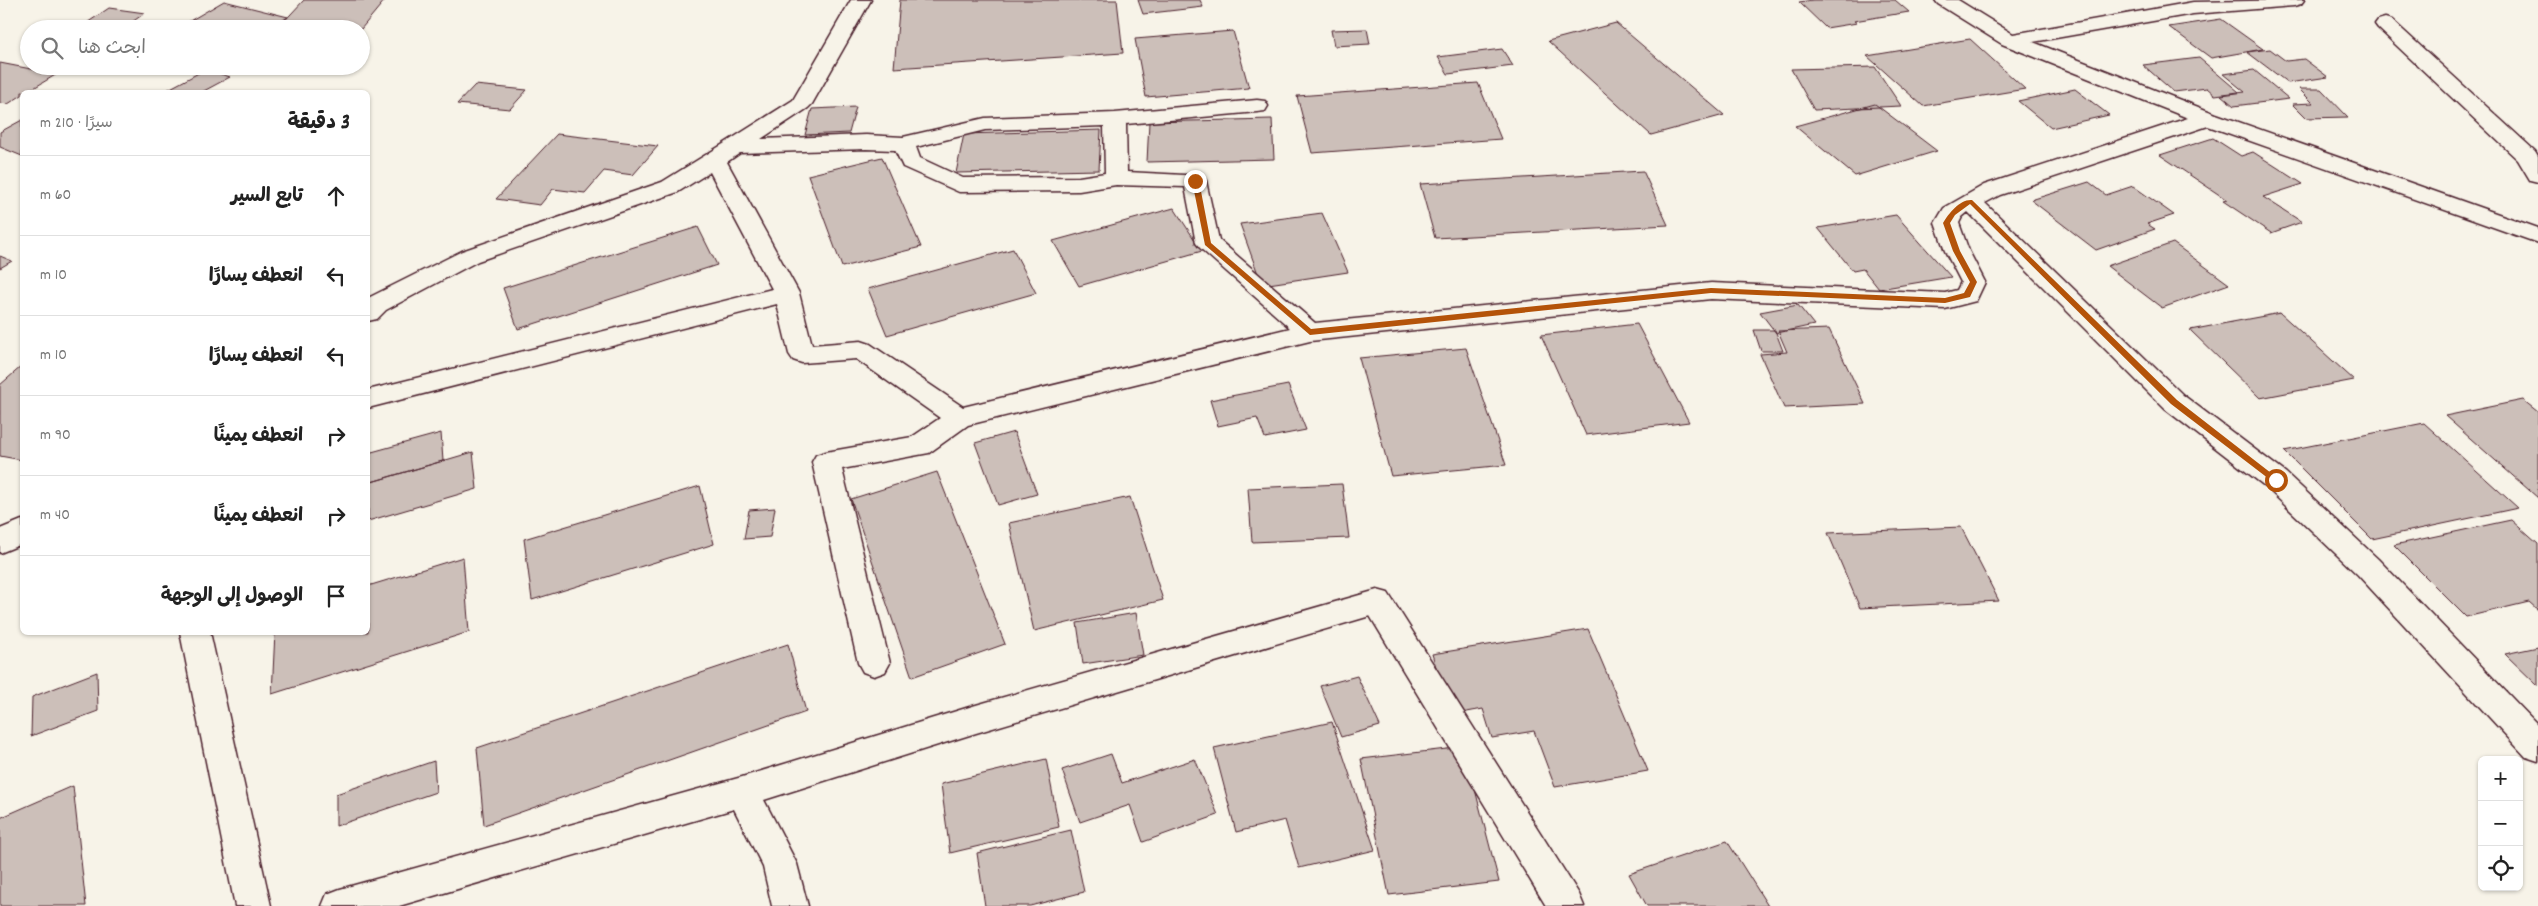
<!DOCTYPE html>
<html lang="ar">
<head>
<meta charset="utf-8">
<style>
	body { margin:0; font-family:Dekko,"Playpen Sans Arabic",sans-serif; background:#f6f6f6; color:#222; direction:rtl }
	.controls { position:absolute; right:15px; bottom:15px; display:grid; overflow:hidden; border-radius:8px; box-shadow:0 1px 4px #0004 }
	.controls button { width:45px; height:45px; display:grid; place-items:center; padding:0; border:0; border-bottom:1px solid #e0e0e0; background:#fff; color:#222; font:25px sans-serif }
	.stop { position:absolute; width:15px; height:15px; margin:-11px; border:4px solid #b45309; border-radius:50%; background:#fff }
	.stop.end { background:#b45309; border-color:#fff; box-shadow:0 1px 5px #0008 }
	.list { margin:0; padding:0; list-style:none }
	h2 { display:flex; justify-content:space-between; align-items:center; height:65px; margin:0; padding:0 20px; font-size:21px }
	h2 small { font-size:16px; font-weight:400; color:#767676 }
	.list li { display:grid; grid-template-columns:32px 1fr auto; gap:15px; align-items:center; box-sizing:border-box; height:80px; padding:0 20px; border-top:1px solid #e0e0e0 }
	.list b { display:block; font-size:19px; white-space:nowrap }
	.list em { font-size:16px; font-style:normal; color:#767676 }
	.icon { flex:none; width:28px; height:28px; fill:none; stroke:currentColor; stroke-width:2; stroke-linecap:round; stroke-linejoin:round }
	.map { position:relative; flex:none; width:2538px; height:906px; overflow:hidden; direction:ltr }
	.search { position:absolute; background:#fff; box-shadow:0 1px 4px #0004; left:20px; top:20px; width:350px; height:55px; display:flex; align-items:center; gap:12px; box-sizing:border-box; padding:0 18px; border-radius:28px; color:#767676; font-size:19px }
	.panel { position:absolute; background:#fff; box-shadow:0 1px 4px #0004; left:20px; top:90px; width:350px; height:545px; border-radius:8px; direction:rtl }
	.map>svg:first-child { display:block }
	.building { fill:#ccbfb9; stroke:#4a1f2b }
	.lines { fill:none; stroke-linecap:round; stroke-linejoin:round }
	.service-casing { stroke:#4a1f2b; stroke-width:3 }
	.minor-casing { stroke:#4a1f2b; stroke-width:3 }
	.service { fill:#f7f3e8; fill-rule:evenodd }
	.minor { fill:#f7f3e8; fill-rule:evenodd }
	.route { fill:#b45309 }
</style>
</head>
<body>
<div class="map">
<svg width="2538" height="906" viewBox="0 0 2538 906">
	<rect width="100%" height="100%" fill="#f7f3e8"/>
	<filter id="ink" filterUnits="userSpaceOnUse"><feTurbulence type="fractalNoise" baseFrequency=".02" numOctaves="2"/><feDisplacementMap in="SourceGraphic" scale="10" xChannelSelector="R" yChannelSelector="G"/><feConvolveMatrix kernelMatrix="1 2 1 2 8 2 1 2 1" color-interpolation-filters="sRGB"/></filter>
	<g filter="url(#ink)">
		<path class="building" d="M304 0H385L361 29H277Z
			M900 0H1117L1123 53 894 68Z
			M1138 0H1200L1203 7 1143 14Z
			M1813 0H1895L1909 12 1854 21 1857 23 1826 28 1799 2Z
			M224 1 288 17 268 29H176Z
			M109 8 145 13 122 29H78Z
			M2221 19 2263 49 2211 58 2169 27Z
			M1616 23 1724 115 1651 135 1548 41Z
			M1367 29 1370 44 1334 46 1331 30Z
			M1233 31 1249 88 1146 97 1135 39Z
			M1970 39 2025 89 1923 106 1867 56Z
			M1502 49 1513 66 1448 74 1438 57Z
			M2270 49 2286 61 2304 59 2328 77 2288 83 2247 52Z
			M2199 58 2239 92 2215 95 2207 88 2174 92 2143 65Z
			M0 63 57 74 27 92H22V95L8 104 0 103Z
			M1875 67 1901 106 1814 110 1791 69Z
			M206 69 230 77 202 92H163Z
			M2254 70 2289 99 2234 106 2221 95 2245 92 2223 74Z
			M1478 83 1501 139 1312 153 1297 96Z
			M475 85 527 90 510 109 457 104Z
			M2075 89 2109 115 2051 128 2018 101Z
			M2299 89H2321L2348 117 2306 118 2292 104 2313 103Z
			M1875 104 1937 151 1855 176 1795 126Z
			M856 107 849 133 805 135 812 109Z
			M1272 119 1274 159 1147 162 1149 122Z
			M22 120V156L0 147V132Z
			M1101 130 1099 170 956 173 964 134Z
			M557 134 658 146 633 175 604 171 585 193 553 189 540 205 496 199Z
			M2213 138 2241 156 2253 152 2303 184 2263 197 2302 222 2271 233 2223 201 2227 200 2160 155Z
			M882 157 921 247 842 267 808 175Z
			M1643 171 1668 225 1435 238 1420 184Z
			M2089 182 2106 195 2133 186 2174 215 2147 224 2155 229 2096 250 2031 200Z
			M1174 208 1202 251 1079 286 1053 241Z
			M1322 213 1348 272 1262 285 1240 224Z
			M1896 215 1951 277 1879 289 1863 269 1853 271 1818 228Z
			M698 227 717 265 518 329 503 288Z
			M2173 243 2229 284 2162 308 2107 266Z
			M1013 249 1036 293 887 335 868 289Z
			M0 256 12 261 0 268Z
			M1798 305 1814 325 1776 333 1760 312Z
			M2280 313 2354 380 2260 398 2190 330Z
			M1637 324 1689 422 1586 435 1541 335Z
			M1829 329 1865 404 1784 408 1760 354 1787 352 1778 331Z
			M1754 330H1775L1783 351H1761Z
			M1466 348 1506 465 1391 476 1359 358Z
			M22 366V460L0 456V385Z
			M1288 385 1306 430 1265 438 1257 418 1218 426 1210 400Z
			M2523 400 2538 412V498L2445 416Z
			M2424 423 2518 508 2372 539 2284 451Z
			M1014 432 1037 494 998 505 975 443Z
			M441 433 443 461 368 483V453Z
			M473 452 477 489 368 521V483Z
			M937 472 1005 644 912 677 851 499Z
			M1342 484 1349 538 1252 542 1248 488Z
			M700 486 714 544 532 600 524 539Z
			M1130 497 1163 600 1034 631 1009 523Z
			M775 508 770 537 744 539 749 510Z
			M2511 520 2538 544V610L2529 602 2466 617 2394 545Z
			M1961 527 1999 601 1860 608 1828 533Z
			M463 557 469 632 272 694 275 632H368V586Z
			M1136 613 1143 655 1083 664 1077 623Z
			M1588 629 1648 771 1555 787 1534 731 1492 738 1483 709 1451 715 1432 654Z
			M788 644 806 712 484 825 477 748Z
			M2538 647V686L2505 654Z
			M97 672 98 711 31 736 32 697Z
			M1357 676 1380 726 1341 737 1320 686Z
			M1332 722 1375 850 1299 868 1285 820 1236 832 1214 748Z
			M1464 747 1499 882 1389 895 1361 759Z
			M1111 754 1122 783 1195 759 1218 815 1143 842 1130 805 1080 822 1062 770Z
			M1046 759 1059 827 950 853 941 784Z
			M434 761 436 792 336 826V794Z
			M73 786 86 906H0V818Z
			M1071 830 1084 892 1030 906H985L977 853Z
			M1727 841 1768 906H1647L1629 874Z"/>
		<g class="lines">
			<defs>
				<path id="service" d="M2385 18 2392 20 2535 151 2538 156V182L2530 180 2518 160 2378 28 2375 24 2378 20Z"/>
				<path id="minor" d="M851 0H871L812 104 808 108 761 139 866 135 903 137 985 118 1115 113 1257 100 1265 101 1268 106 1265 111 1257 112 1126 124 1127 172 1203 176 1206 181 1219 240 1315 323 1711 283 1945 293 1957 290 1961 282 1945 251 1935 223 1944 208 1984 185 2188 118 2002 44 1938 4 1935 0H1958L2013 34 2193 2 2304 0 2301 4 2294 6 2193 14 2033 42 2216 114 2538 228V243L2208 126 2000 195 1985 203 2183 395 2286 473 2378 559 2538 725V761L2526 757 2358 575 2266 487 2165 409 1968 212 1962 217 1959 223 1969 251 1985 282 1976 301 1945 309 1711 299 1310 341 968 425 929 453 842 469 890 663 885 672 874 676 863 672 858 663 812 462 816 455 826 452 912 437 940 418 856 359 802 363 793 360 789 354 777 304 368 408V390L772 289 710 172 678 192 478 261 386 310 377 319 368 321V298L462 251 662 182 725 143 793 100ZM1104 126 1105 173 1079 177 963 178 920 158 916 147 985 130ZM866 149 895 150 903 167 959 192 1079 191 1116 185 1185 187 1196 243 1200 248 1290 328 963 407 870 344 861 341 812 345 799 293 727 162 740 153Z
					M22 520V544L0 553V529Z
					M1377 590 1388 593 1579 894 1584 906H1546L1370 616 976 733 764 800 797 864 808 906H772L763 867 734 809 399 906H322L327 894 340 889 742 777 976 705Z
					M180 632H210L271 906H235Z"/>
			</defs>
			<use href="#service" class="service-casing"/>
			<use href="#minor" class="minor-casing"/>
			<use href="#service" class="service"/>
			<use href="#minor" class="minor"/>
		</g>
	</g>
	<path class="route" d="M1195 179 1199 181 1211 243 1311 329 1711 288 1945 298 1964 293 1970 282 1953 251 1943 223C1949 213 1960 199 1972 200L2177 400 2280 480 2273 482 2171 404 1970 204 1955 215 1950 223 1960 251 1977 282 1970 297 1945 303 1711 293 1310 335 1205 245 1192 181Z"/>
</svg>
<div class="controls">
<button>+</button>
<button>−</button>
<button><svg class="icon" aria-label="locate" viewBox="0 0 24 24"><circle cx="12" cy="12" r="6"/><path d="M12 2v4M12 18v4M2 12h4M18 12h4"/></svg></button>
</div>
<div class="stop" style="left:2276px;top:480px"></div>
<div class="stop end" style="left:1195px;top:181px"></div>
<div class="search"><svg class="icon" aria-label="search" viewBox="0 0 24 24"><circle cx="10" cy="10" r="6"/><path d="M15 15l6 6"/></svg>ابحث هنا</div>
<section class="panel">
<h2>3 دقيقة<small>سيرًا · 210 m</small></h2>
<ul class="list">
<li><svg class="icon" aria-label="ahead" viewBox="0 0 24 24"><path d="M12 20V5M6 11l6-6 6 6"/></svg><div><b>تابع السير</b></div><em>60 m</em></li>
<li><svg class="icon" aria-label="left" viewBox="0 0 24 24"><path d="M17 20v-9H6M10 6l-5 5 5 5"/></svg><div><b>انعطف يسارًا</b></div><em>10 m</em></li>
<li><svg class="icon" aria-label="left" viewBox="0 0 24 24"><path d="M17 20v-9H6M10 6l-5 5 5 5"/></svg><div><b>انعطف يسارًا</b></div><em>10 m</em></li>
<li><svg class="icon" aria-label="right" viewBox="0 0 24 24"><path d="M7 20v-9h11M14 6l5 5-5 5"/></svg><div><b>انعطف يمينًا</b></div><em>90 m</em></li>
<li><svg class="icon" aria-label="right" viewBox="0 0 24 24"><path d="M7 20v-9h11M14 6l5 5-5 5"/></svg><div><b>انعطف يمينًا</b></div><em>40 m</em></li>
<li><svg class="icon" aria-label="arrive" viewBox="0 0 24 24"><path d="M6 21V4h12l-3 4 3 4H6"/></svg><div><b>الوصول إلى الوجهة</b></div></li>
</ul>
</section>
</div>
</body>
</html>
